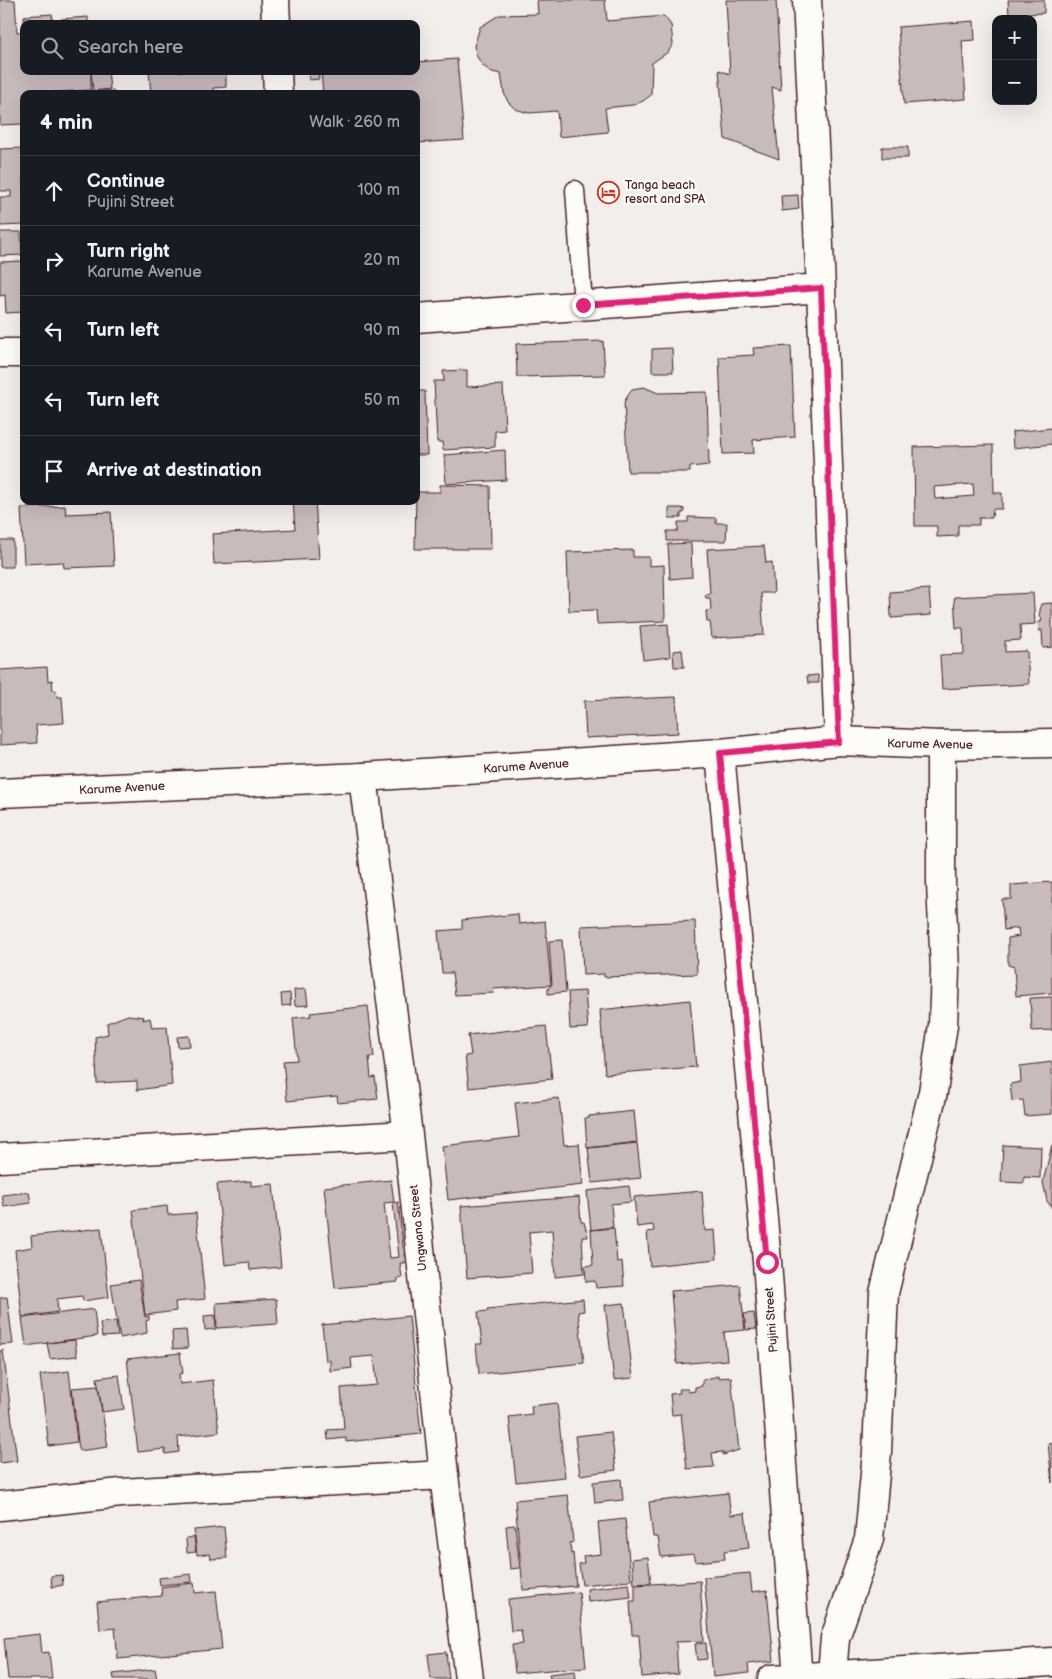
<!DOCTYPE html>
<html lang="en">
<head>
<meta charset="utf-8">
<style>
	body { margin:0; font-family:"Balsamiq Sans",sans-serif; background:#20242c; color:#f1f3f6 }
	.controls { position:absolute; right:15px; top:15px; display:grid; overflow:hidden; border-radius:10px; box-shadow:0 5px 20px #0002 }
	.controls button { width:45px; height:45px; display:grid; place-items:center; padding:0; border:0; border-bottom:1px solid #363941; background:#171b24; color:#f1f3f6; font:25px sans-serif }
	.stop { position:absolute; width:15px; height:15px; margin:-11px; border:4px solid #db2777; border-radius:50%; background:#fff }
	.stop.end { background:#db2777; border-color:#fff; box-shadow:0 1px 5px #0008 }
	.list { margin:0; padding:0; list-style:none }
	h2 { display:flex; justify-content:space-between; align-items:center; height:65px; margin:0; padding:0 20px; font-size:21px }
	h2 small { font-size:16px; font-weight:400; color:#9ea1a6 }
	.list li { display:grid; grid-template-columns:32px 1fr auto; gap:15px; align-items:center; box-sizing:border-box; height:70px; padding:0 20px; border-top:1px solid #363941 }
	.list b { display:block; font-size:19px; white-space:nowrap }
	.list p { margin:0; font-size:16px; white-space:nowrap; color:#9ea1a6 }
	.list em { font-size:16px; font-style:normal; color:#9ea1a6 }
	.icon { flex:none; width:28px; height:28px; fill:none; stroke:currentColor; stroke-width:2; stroke-linecap:round; stroke-linejoin:round }
	.map { position:relative; flex:none; width:1052px; height:1679px; overflow:hidden }
	.search { position:absolute; background:#171b24; box-shadow:0 5px 20px #0002; left:20px; top:20px; width:400px; height:55px; display:flex; align-items:center; gap:12px; box-sizing:border-box; padding:0 18px; border-radius:10px; color:#9ea1a6; font-size:19px }
	.panel { position:absolute; background:#171b24; box-shadow:0 5px 20px #0002; left:20px; top:90px; width:400px; height:415px; border-radius:10px }
	.map>svg:first-child { display:block }
	.building { fill:#c8bbbb; stroke:#4a1f2b; fill-rule:evenodd }
	.lines { fill:none; stroke-linecap:round; stroke-linejoin:round }
	.lane-casing { stroke:#4a1f2b; stroke-width:21 }
	.street-casing { stroke:#4a1f2b; stroke-width:31 }
	.secondary-casing { stroke:#4a1f2b; stroke-width:31 }
	.lane { stroke:#fdfcf7; stroke-width:18 }
	.street { stroke:#fdfcf7; stroke-width:28 }
	.secondary { stroke:#fdfcf7; stroke-width:28 }
	.route { stroke:#db2777; stroke-width:6 }
	.labels { text-anchor:middle; stroke-width:4.5; stroke-linejoin:round; paint-order:stroke }
	.poi-label { font-size:12px; fill:#4a1f2b; stroke:#fdfcf7; text-anchor:start }
	.street-label { font-size:12px; fill:#4a1f2b; stroke:#fdfcf7 }
</style>
</head>
<body>
<div class="map">
<svg width="1052" height="1679" viewBox="0 0 1052 1679">
	<rect width="100%" height="100%" fill="#f2efeb"/>
	<filter id="ink" filterUnits="userSpaceOnUse"><feTurbulence type="fractalNoise" baseFrequency=".02" numOctaves="2"/><feDisplacementMap in="SourceGraphic" scale="10" xChannelSelector="R" yChannelSelector="G"/><feConvolveMatrix kernelMatrix="1 2 1 2 8 2 1 2 1" color-interpolation-filters="sRGB"/></filter>
	<g filter="url(#ink)">
		<path class="building" d="M0 0H15L17 32 24 31V71H91V90L24 94V124L0 125Z
			M537 0H605L607 21 664 16 671 25 673 44 668 52 652 63 651 95 643 101 633 105 605 108 608 132 559 137 557 111 529 113 515 109 508 102 504 93 501 74 492 72 483 66 477 57 474 46 480 27 499 15 538 14Z
			M726 0H776L781 90 772 87 779 159 725 139 719 70 730 74Z
			M1008 0H1044V13L1009 15Z
			M52 14 53 24H24V16Z
			M88 17V24H61V19Z
			M974 21 975 40 962 41 966 99 904 104 898 27Z
			M457 59 464 140 416 143V94H323L321 71H416V62Z
			M108 71 110 89 93 91 91 72Z
			M149 71H226V87L213 88 214 94H151Z
			M308 71H318L319 79 309 80Z
			M113 90 114 94H90L89 92Z
			M882 147H908V158H882Z
			M24 148V225L0 226V197H11V191H0V149Z
			M798 195 799 209 782 211 781 196Z
			M0 232H21L22 255 0 256Z
			M24 261V312L6 313 5 295 0 296V262Z
			M603 341 605 375 517 377 516 344Z
			M791 346 795 437 753 440 754 453 723 454 719 357 754 355 753 348Z
			M672 348 673 372H652V349Z
			M467 370V387L503 385 505 430 495 431V447L443 450 442 442H437L434 381H444L443 371Z
			M644 387 658 393 707 392 709 465 690 467V472H628L624 402 632 389Z
			M416 391H425L427 455H416Z
			M1052 428V444L1013 448 1012 432Z
			M993 445 994 493H1002V509H993L992 518H979V525H958V536L937 537V526H915L914 447ZM973 484 974 496 935 499 934 487Z
			M505 450 506 480 446 484 444 455Z
			M440 485 490 486 491 549H415L416 492H440Z
			M293 501H315L319 559 214 564 212 534 295 529Z
			M65 506 66 514 111 512 114 566 64 568 63 562 24 564 21 508Z
			M669 508H681L684 509V513H681V518H669Z
			M688 517 716 518V523H727L726 541H667V531H678V522H688Z
			M0 540H13V567H0Z
			M691 543 692 577 670 579 668 544Z
			M764 546 766 563 772 562 774 593H761L764 635 712 638 710 622H707L706 611 711 610 710 598H706L705 595 710 594 707 549Z
			M633 550V557H649V566L664 565 665 621 597 624 596 610 569 611 567 552Z
			M929 589 931 615 891 618 890 592Z
			M1033 593 1035 624 1020 625 1021 640 1005 641V652L1027 651 1029 684 942 689 940 655 964 654 963 628H956L954 597Z
			M1052 603V647L1043 648 1042 630 1039 631 1038 622H1041L1042 618 1039 617 1041 604Z
			M668 624 670 657 643 660 640 626Z
			M682 650 684 667H674L673 651Z
			M47 667 48 681 52 680 53 691 56 690 57 697H62L64 723 36 725 37 743 0 745V670Z
			M818 675 819 683H808L807 676Z
			M676 697 678 733 586 738 584 701Z
			M1052 882V993L1016 996 1014 967 1008 965V938L1019 936 1018 928 1004 930 1002 899H1011V885Z
			M518 914 519 924 545 921 551 985 493 989 494 993 455 995 452 973H442L438 931 462 929V920Z
			M695 921 697 974 604 977V974L583 975 581 926Z
			M562 940 566 992 548 994V989L552 984 549 941Z
			M306 989 308 1005 295 1006 294 990Z
			M585 991 588 1028 570 1029 568 992Z
			M290 993 291 1005 282 1006 281 994Z
			M1052 997V1030L1032 1031 1030 998Z
			M690 1000 696 1067 605 1074 600 1010Z
			M368 1006 374 1057H369L371 1078 375 1077 378 1099 338 1103 337 1096 287 1101 283 1061 297 1060 293 1018 311 1016 310 1013Z
			M128 1015 144 1017 143 1020 150 1018 152 1028 167 1027 172 1085 137 1090V1081L97 1083 95 1037 108 1034 107 1023Z
			M546 1026 552 1079 469 1088 465 1056 471 1055 468 1035Z
			M189 1036 190 1046 178 1047 177 1037Z
			M1052 1062V1114L1025 1116 1023 1100 1012 1101 1010 1084 1021 1082 1020 1066Z
			M559 1098 564 1145 579 1144 583 1185 448 1200 442 1146 519 1137 515 1103Z
			M634 1111 637 1142 587 1148 585 1118H589V1116Z
			M637 1143 641 1178 592 1183 588 1148Z
			M1003 1145 1041 1147 1040 1178 1024 1177V1183L1001 1182Z
			M1052 1145V1208L1047 1201 1043 1182Z
			M391 1180 394 1202 384 1203 390 1258 399 1257 393 1203 398 1202 405 1263H400L402 1278 398 1279V1282L335 1288 324 1187Z
			M251 1181V1186L273 1184 281 1267 250 1270 249 1262 225 1265 217 1184Z
			M629 1186 631 1202 611 1204 613 1227 591 1230 587 1191Z
			M702 1191 705 1231 715 1230 717 1259 650 1266 647 1232 654 1231 653 1225 637 1227 634 1197Z
			M29 1192 31 1203 4 1207 2 1195Z
			M579 1197 581 1222H584L588 1237H582L584 1274 555 1277 552 1230 529 1232 532 1273 467 1278 461 1206Z
			M167 1206 168 1215 196 1213 205 1299 175 1302 176 1311 145 1315 133 1210Z
			M101 1228 109 1297 83 1301 82 1296 57 1299 58 1312 22 1317 15 1250 32 1247 31 1236Z
			M614 1228 617 1262 622 1261 624 1286 596 1288 595 1281 586 1282 585 1266 593 1265 591 1230Z
			M139 1280 145 1317 149 1316V1320L146 1321 147 1333 120 1338 111 1284Z
			M740 1285 745 1330 724 1332 727 1360 677 1364 671 1291Z
			M7 1297 13 1344 0 1345V1298Z
			M276 1299 278 1324 217 1328 216 1303Z
			M583 1299 584 1311 578 1312 584 1363 479 1374 476 1344H482L478 1312 488 1311 487 1309Z
			M624 1303 633 1378 614 1380 605 1305Z
			M94 1309 97 1336 26 1346 22 1318Z
			M754 1313 756 1329 746 1330 744 1314Z
			M215 1315 216 1329 205 1330 204 1316Z
			M409 1316 421 1434 346 1442V1438L328 1440 327 1430 344 1429 341 1388 377 1385 374 1356 351 1358 352 1368 330 1371V1360L326 1361 322 1325Z
			M116 1321 118 1336 102 1337 100 1323Z
			M186 1330 188 1348 173 1349 172 1331Z
			M75 1340 77 1356 50 1359 47 1343Z
			M3 1350 17 1461 0 1463V1351Z
			M180 1353 183 1373 179 1374 180 1384 213 1380 219 1432 178 1437 179 1452 165 1454V1449L138 1452 127 1359Z
			M69 1371 77 1442 49 1446 40 1375Z
			M119 1375 124 1409 102 1412 97 1378Z
			M718 1376V1378L731 1377 739 1450 723 1455V1452L712 1453 714 1467 687 1469 681 1414 672 1415 670 1394 680 1393 679 1389H688V1392L695 1391V1387L702 1386V1380Z
			M98 1386 108 1447 79 1451 72 1388Z
			M557 1403 565 1477 516 1482 509 1417 532 1414 531 1406Z
			M611 1432 616 1470 580 1475 575 1436Z
			M1052 1442V1483L1048 1443Z
			M621 1479 623 1500 595 1503 593 1482Z
			M728 1493 731 1515 745 1513 749 1548 724 1551 725 1559 696 1562 694 1554 661 1557 658 1537H653L649 1502Z
			M568 1495 573 1542 570 1543 571 1554 573 1553 576 1586 523 1590 515 1500Z
			M625 1519 631 1580 582 1585 579 1564 584 1563 583 1556 601 1554 598 1522Z
			M515 1525 520 1568 510 1569 506 1526Z
			M224 1527 227 1558 211 1559 210 1554 197 1555 194 1530Z
			M194 1537 196 1552 187 1553 186 1538Z
			M648 1557 651 1583 634 1584 632 1559Z
			M750 1573 752 1592 767 1590 774 1661 748 1664 749 1673 713 1677 704 1577Z
			M191 1574 192 1582 160 1585 159 1578Z
			M62 1575 63 1585 52 1587 51 1576Z
			M700 1581 704 1641 676 1642 678 1674 642 1677 639 1635H632L630 1601H635V1585Z
			M194 1583 195 1593 216 1591 222 1649 118 1659 115 1628 100 1630 97 1602 162 1596 161 1587Z
			M629 1584 631 1597 588 1602 587 1589Z
			M579 1592 586 1667 515 1673 512 1645 523 1644 521 1630 511 1631 508 1599Z
			M40 1634 42 1653 49 1652 52 1679H8L4 1638Z
			M706 1643 707 1659 697 1660 695 1644Z
			M446 1652 449 1679H431L428 1654Z
			M155 1669 157 1679H163H114L113 1674Z
			M575 1671 576 1679H550L549 1674Z"/>
		<g class="lines">
			<defs>
				<path id="lane" d="M575 190 583 305"/>
				<path id="street" d="M275 0 276 24
					M807 0 821 288 839 741
					M277 71 278 94
					M416 318 821 288
					M0 353H24
					M720 753 767 1262 798 1679
					M363 777 408 1135 444 1475 469 1679
					M0 1158 408 1135
					M0 1506 121 1493 444 1475
					M832 1674 835 1638 869 1539 877 1452 884 1293 933 1092 943 1025 945 970 941 884V745
					M772 1679 1052 1662"/>
				<path id="secondary" d="M0 793 363 777 720 753 839 741 941 745 1052 743"/>
			</defs>
			<use href="#lane" class="lane-casing"/>
			<use href="#street" class="street-casing"/>
			<use href="#secondary" class="secondary-casing"/>
			<use href="#lane" class="lane"/>
			<use href="#street" class="street"/>
			<use href="#secondary" class="secondary"/>
		</g>
	</g>
	<g class="lines" filter="url(#ink)">
		<path class="route" d="M583 305 821 288 839 742 720 753 767 1262"/>
	</g>
	<defs>
		<symbol id="hotel-ring" viewBox="-11 -11 22 22"><circle r="9.5" fill="#fdfcf7" stroke="#c8321e" stroke-width="1.5"/><path d="M-6-4.5h1.5V1H6V5H4.5V3h-9V5H-6ZM-4 0a1.8 1.8 0 1 1 3.6 0ZM.5 0V-2.5h3Q6-2.5 6 0Z" fill="#c8321e"/></symbol>
	</defs>
	<g fill-rule="evenodd">
		<use href="#hotel-ring" x="596" y="180" width="25" height="25"/>
	</g>
	<g class="labels">
		<g class="poi-label">
			<text x="625" y="189">Tanga beach<tspan x="625" dy="14">resort and SPA</tspan></text>
		</g>
		<g class="street-label">
			<text transform="translate(930 744) rotate(1)" y="4">Karume Avenue</text>
			<text transform="translate(526 766) rotate(-4)" y="4">Karume Avenue</text>
			<text transform="translate(122 788) rotate(-3)" y="4">Karume Avenue</text>
			<text transform="translate(418 1228) rotate(-96)" y="4">Ungwana Street</text>
			<text transform="translate(771 1320) rotate(-94)" y="4">Pujini Street</text>
		</g>
	</g>
</svg>
<div class="controls">
<button>+</button>
<button>−</button>
</div>
<div class="stop" style="left:767px;top:1262px"></div>
<div class="stop end" style="left:583px;top:305px"></div>
<div class="search"><svg class="icon" aria-label="search" viewBox="0 0 24 24"><circle cx="10" cy="10" r="6"/><path d="M15 15l6 6"/></svg>Search here</div>
<section class="panel">
<h2>4 min<small>Walk · 260 m</small></h2>
<ul class="list">
<li><svg class="icon" aria-label="ahead" viewBox="0 0 24 24"><path d="M12 20V5M6 11l6-6 6 6"/></svg><div><b>Continue</b><p>Pujini Street</p></div><em>100 m</em></li>
<li><svg class="icon" aria-label="right" viewBox="0 0 24 24"><path d="M7 20v-9h11M14 6l5 5-5 5"/></svg><div><b>Turn right</b><p>Karume Avenue</p></div><em>20 m</em></li>
<li><svg class="icon" aria-label="left" viewBox="0 0 24 24"><path d="M17 20v-9H6M10 6l-5 5 5 5"/></svg><div><b>Turn left</b></div><em>90 m</em></li>
<li><svg class="icon" aria-label="left" viewBox="0 0 24 24"><path d="M17 20v-9H6M10 6l-5 5 5 5"/></svg><div><b>Turn left</b></div><em>50 m</em></li>
<li><svg class="icon" aria-label="arrive" viewBox="0 0 24 24"><path d="M6 21V4h12l-3 4 3 4H6"/></svg><div><b>Arrive at destination</b></div></li>
</ul>
</section>
</div>
</body>
</html>
